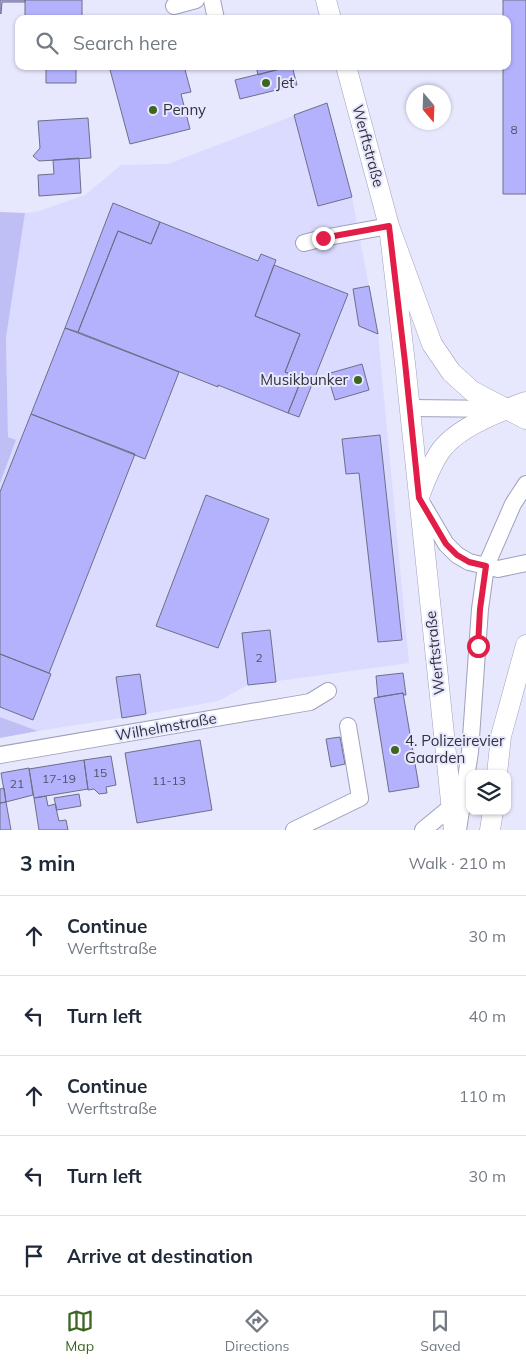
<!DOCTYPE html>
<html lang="en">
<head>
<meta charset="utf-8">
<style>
	body { margin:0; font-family:Mulish,sans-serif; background:#f2f2f3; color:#1f2937 }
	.controls { position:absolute; right:15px; bottom:15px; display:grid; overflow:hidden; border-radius:10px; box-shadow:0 1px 4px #0004 }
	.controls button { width:45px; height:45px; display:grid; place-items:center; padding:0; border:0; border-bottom:1px solid #e0e1e3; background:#fff; color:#1f2937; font:25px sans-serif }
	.compass { position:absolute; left:406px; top:85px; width:45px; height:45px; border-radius:50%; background:#fff; box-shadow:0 1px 4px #0004; rotate:161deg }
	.stop { position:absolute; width:15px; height:15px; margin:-11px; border:4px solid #e11d48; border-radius:50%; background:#fff }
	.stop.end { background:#e11d48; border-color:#fff; box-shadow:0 1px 5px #0008 }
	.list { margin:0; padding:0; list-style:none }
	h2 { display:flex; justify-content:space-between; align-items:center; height:65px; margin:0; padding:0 20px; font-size:21px }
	h2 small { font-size:16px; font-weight:400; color:#747a83 }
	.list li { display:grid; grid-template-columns:32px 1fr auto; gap:15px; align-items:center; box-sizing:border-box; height:80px; padding:0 20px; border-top:1px solid #e0e1e3 }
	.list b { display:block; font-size:19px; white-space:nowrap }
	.list p { margin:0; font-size:16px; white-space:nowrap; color:#747a83 }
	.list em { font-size:16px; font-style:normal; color:#747a83 }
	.icon { flex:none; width:28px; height:28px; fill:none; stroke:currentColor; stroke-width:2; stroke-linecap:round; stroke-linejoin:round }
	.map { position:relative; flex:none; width:526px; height:830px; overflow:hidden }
	.search { position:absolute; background:#fff; box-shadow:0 1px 4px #0004; left:15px; right:15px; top:15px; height:55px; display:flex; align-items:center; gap:12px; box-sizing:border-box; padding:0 18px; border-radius:10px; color:#747a83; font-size:19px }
	.sheet { height:465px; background:#fff }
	nav { display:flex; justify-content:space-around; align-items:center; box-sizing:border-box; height:70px; border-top:1px solid #e0e1e3; background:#fff; font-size:14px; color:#747a83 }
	nav a { display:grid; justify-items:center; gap:2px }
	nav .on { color:#3d6621 }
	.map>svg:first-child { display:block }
	.built { fill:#dadbfe }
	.green { fill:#bfbff5 }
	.building { fill:#b4b2fd; stroke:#6e6e87 }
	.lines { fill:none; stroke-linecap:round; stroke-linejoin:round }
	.minor-casing { stroke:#a0a1bb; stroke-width:18 }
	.major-casing { stroke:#a0a1bb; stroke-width:21 }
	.minor { stroke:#fff; stroke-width:16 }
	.major { stroke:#fff; stroke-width:20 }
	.route { stroke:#e11d48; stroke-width:6 }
	.poi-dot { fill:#3d6621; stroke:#e7e8fe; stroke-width:2 }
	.labels { text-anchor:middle; stroke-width:4; stroke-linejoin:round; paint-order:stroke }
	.number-label { font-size:12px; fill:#52526d }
	.poi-label { font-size:15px; fill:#32323d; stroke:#e7e8fe; text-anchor:start }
	.street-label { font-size:15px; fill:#32323d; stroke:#e7e8fe }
</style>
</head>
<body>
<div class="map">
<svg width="526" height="830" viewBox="0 0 526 830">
	<rect width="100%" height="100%" fill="#e7e8fe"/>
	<path class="built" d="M327 103 352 197 378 334 409 663 248 685 218 701 146 714 38 731 0 717V483L16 440 8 437 6 338 25 213 36 212 85 195 121 165 168 164Z"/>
	<path class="green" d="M0 212 25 213 6 338 8 437 16 440 0 483Z
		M0 717 38 731 0 738Z"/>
	<path class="building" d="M0 0H25V2H2L1 14 0 13Z
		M25 0H82V19H25Z
		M503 0H526V194H503V66H507V19H503Z
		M46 66H76V83H46Z
		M109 66H184L191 92 181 94 190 129 130 144Z
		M256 66H291L258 75Z
		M292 66 297 85 240 99 235 80Z
		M327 103 352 197 318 206 294 115Z
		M88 118 91 158 39 161 33 156 40 148 38 121Z
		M79 158 81 193 39 196 38 175 54 174 53 160Z
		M113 203 160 222 151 244 118 231 78 332 65 328Z
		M160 222 258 261 261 254 276 260 255 316 300 334 285 372 302 378 288 413 218 385V387L78 332 118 231 151 244Z
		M274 265 348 294 299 417 288 413 302 378 285 372 300 334 255 316Z
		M369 286 378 334 359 326 353 289Z
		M65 328 179 372 145 459 31 414Z
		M362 364 369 390 335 400 327 374Z
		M31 414 135 454 49 673 0 654V492Z
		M380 435 402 640 378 642 359 473 346 474 342 439Z
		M206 495 269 519 218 648 156 626Z
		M270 630 276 682 248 685 242 633Z
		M0 654 51 674 33 720 0 707Z
		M403 673 406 695H404L403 693 378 697 376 676Z
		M140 674 146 714 122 718 116 677Z
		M403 693 419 787 389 792 374 698Z
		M340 737 345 764 331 767 326 739Z
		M200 740 212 810 137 823 125 753Z
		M111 756 116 785 106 787 107 793 99 794 94 789 88 790 84 760Z
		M84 760 88 789 34 798 29 769Z
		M29 768 33 795 6 802 1 773Z
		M4 788 6 802 0 803V789Z
		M79 794 81 806 57 810 54 798Z
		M46 796 48 806 55 804 59 821 66 820 68 830H39L34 798Z
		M6 802 11 830H0V803Z"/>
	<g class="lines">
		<defs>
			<path id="minor" d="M212 0 216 19
				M174 6 196 0
				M304 243 323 238 389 226
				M409 408 505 409
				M420 500 446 544 457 555 469 562 498 569 526 563
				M0 755 310 702 328 691
				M294 830 360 798 348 726
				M423 830 451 807 455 799
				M458 830 470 752 480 609 486 566 513 504 526 484"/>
			<path id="major" d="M326 0 331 19
				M346 66 389 226 432 344 451 372 472 391 526 419
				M389 226 406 372 454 830
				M420 494C426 479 432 462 442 449 459 427 500 411 526 402
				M497 774 501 736 526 645
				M490 830 493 811"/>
		</defs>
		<use href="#minor" class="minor-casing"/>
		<use href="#major" class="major-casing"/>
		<use href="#minor" class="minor"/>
		<use href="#major" class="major"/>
	</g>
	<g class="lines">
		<path class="route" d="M323 238 389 226 405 362 419 498 446 544 457 555 469 562 486 566 480 609 478 646"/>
	</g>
	<g class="poi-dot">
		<circle cx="266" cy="83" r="5"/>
		<circle cx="153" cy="110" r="5"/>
		<circle cx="358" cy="380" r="5"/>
		<circle cx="395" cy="750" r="5"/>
	</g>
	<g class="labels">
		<g class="number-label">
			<text x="514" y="134">8</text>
			<text x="259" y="662">2</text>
			<text x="100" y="777">15</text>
			<text x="59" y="783">17-19</text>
			<text x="169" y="785">11-13</text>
			<text x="17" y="788">21</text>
		</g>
		<g class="poi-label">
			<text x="276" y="88">Jet</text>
			<text x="163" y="115">Penny</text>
			<text x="348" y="385" text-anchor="end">Musikbunker</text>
			<text x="405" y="746">4. Polizeirevier<tspan x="405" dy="17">Gaarden</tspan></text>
		</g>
		<g class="street-label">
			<text transform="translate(368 146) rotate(75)" y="5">Werftstraße</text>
			<text transform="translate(435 653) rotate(-96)" y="5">Werftstraße</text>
			<text transform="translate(166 727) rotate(-10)" y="5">Wilhelmstraße</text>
		</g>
	</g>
</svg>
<div class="controls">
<button><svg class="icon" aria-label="layers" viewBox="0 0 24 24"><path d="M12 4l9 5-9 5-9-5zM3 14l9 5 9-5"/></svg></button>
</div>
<svg class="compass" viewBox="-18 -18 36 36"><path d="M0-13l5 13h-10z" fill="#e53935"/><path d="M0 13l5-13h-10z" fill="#747a83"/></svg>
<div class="stop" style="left:478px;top:646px"></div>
<div class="stop end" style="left:323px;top:238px"></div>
<div class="search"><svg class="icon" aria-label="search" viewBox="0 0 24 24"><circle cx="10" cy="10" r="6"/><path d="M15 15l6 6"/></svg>Search here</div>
</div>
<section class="sheet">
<h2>3 min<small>Walk · 210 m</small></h2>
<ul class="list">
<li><svg class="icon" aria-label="ahead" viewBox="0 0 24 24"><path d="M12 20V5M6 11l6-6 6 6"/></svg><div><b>Continue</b><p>Werftstraße</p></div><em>30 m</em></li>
<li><svg class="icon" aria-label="left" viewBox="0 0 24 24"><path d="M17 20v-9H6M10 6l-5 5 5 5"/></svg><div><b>Turn left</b></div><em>40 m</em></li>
<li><svg class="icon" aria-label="ahead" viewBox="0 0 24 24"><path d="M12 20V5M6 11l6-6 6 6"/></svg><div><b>Continue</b><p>Werftstraße</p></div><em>110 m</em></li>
<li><svg class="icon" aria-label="left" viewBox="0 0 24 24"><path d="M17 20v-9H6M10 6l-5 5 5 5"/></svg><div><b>Turn left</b></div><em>30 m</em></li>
<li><svg class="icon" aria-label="arrive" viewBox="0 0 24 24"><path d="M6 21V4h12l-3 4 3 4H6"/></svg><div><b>Arrive at destination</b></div></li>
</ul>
</section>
<nav>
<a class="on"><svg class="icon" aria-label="map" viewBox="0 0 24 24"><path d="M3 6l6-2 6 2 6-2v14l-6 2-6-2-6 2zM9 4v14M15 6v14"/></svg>Map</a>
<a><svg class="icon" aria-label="directions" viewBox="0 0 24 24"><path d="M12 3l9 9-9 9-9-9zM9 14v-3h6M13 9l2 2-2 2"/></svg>Directions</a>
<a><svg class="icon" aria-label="saved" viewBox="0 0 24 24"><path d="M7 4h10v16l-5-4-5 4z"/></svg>Saved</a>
</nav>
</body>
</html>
